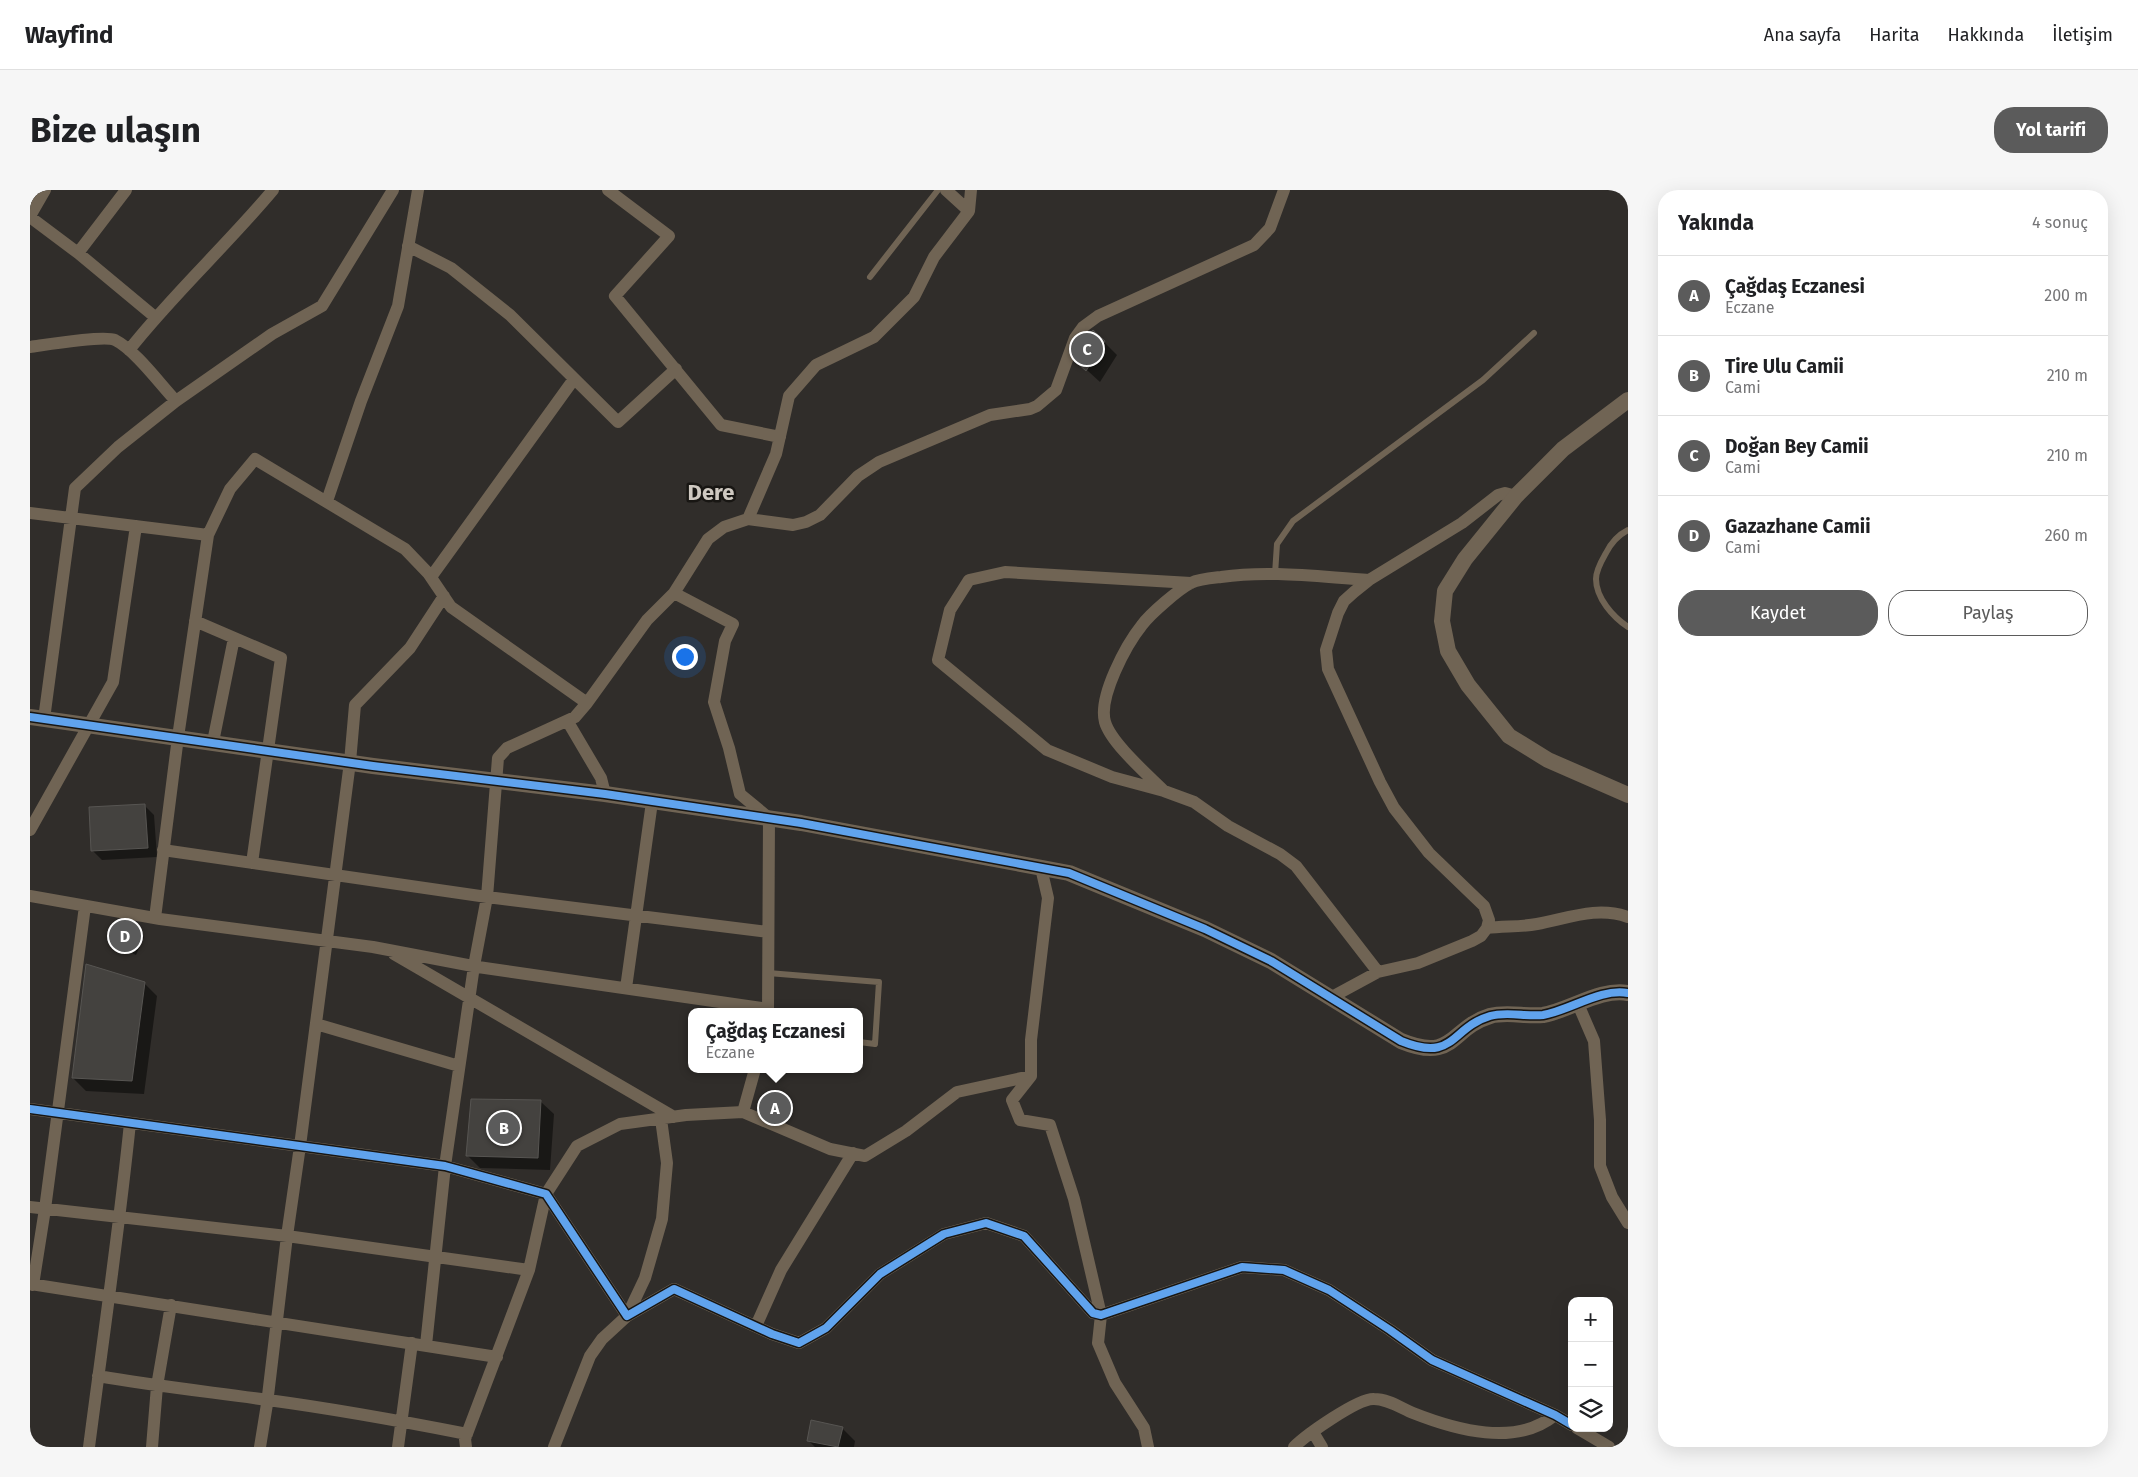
<!DOCTYPE html>
<html lang="tr">
<head>
<meta charset="utf-8">
<style>
	body { margin:0; font-family:"Fira Sans",sans-serif; background:#f6f6f6; color:#202124 }
	.controls { position:absolute; right:15px; bottom:15px; display:grid; overflow:hidden; border-radius:10px; box-shadow:0 5px 20px #0002 }
	.controls button { width:45px; height:45px; display:grid; place-items:center; padding:0; border:0; border-bottom:1px solid #e0e0e0; background:#fff; color:#202124; font:25px sans-serif }
	.you { position:absolute; left:654px; top:466px; width:18px; height:18px; margin:-12px; border:4px solid #fff; border-radius:50%; background:#1a73e8; box-shadow:0 0 0 8px #1a73e833 }
	.badge { display:grid; place-items:center; width:32px; height:32px; border-radius:50%; background:#5b5b5b; color:#fff; font-size:16px; font-weight:700 }
	.pin { position:absolute; translate:-50% -50%; border:2px solid #fff; box-shadow:0 1px 5px #0006 }
	.popup { position:absolute; left:658px; top:818px; width:175px; height:65px; box-sizing:border-box; display:grid; place-content:center; border-radius:10px; background:#fff; filter:drop-shadow(0 1px 4px #0005); font-size:16px; white-space:nowrap; color:#757577 }
	.popup b { font-size:19px; color:#202124 }
	.popup::after { content:''; position:absolute; left:50%; top:100%; margin-left:-10px; border:10px solid transparent; border-top-color:#fff }
	.list { margin:0; padding:0; list-style:none }
	h2 { display:flex; justify-content:space-between; align-items:center; height:65px; margin:0; padding:0 20px; font-size:21px }
	h2 small { font-size:16px; font-weight:400; color:#757577 }
	.list li { display:grid; grid-template-columns:32px 1fr auto; gap:15px; align-items:center; box-sizing:border-box; height:80px; padding:0 20px; border-top:1px solid #e0e0e0 }
	.list b { display:block; font-size:19px; white-space:nowrap }
	.list p { margin:0; font-size:16px; white-space:nowrap; color:#757577 }
	.list em { font-size:16px; font-style:normal; color:#757577 }
	.actions { display:flex; gap:10px; padding:15px 20px }
	.actions a { flex:1; padding:11px 0; border:1px solid #5b5b5b; border-radius:20px; text-align:center; font-size:18px; color:#5b5b5b }
	.actions .main { background:#5b5b5b; color:#fff }
	.icon { flex:none; width:28px; height:28px; fill:none; stroke:currentColor; stroke-width:2; stroke-linecap:round; stroke-linejoin:round }
	.map { position:relative; flex:none; width:1598px; height:1257px; overflow:hidden; border-radius:20px }
	header { display:flex; align-items:center; gap:30px; box-sizing:border-box; height:70px; padding:0 25px; background:#fff; border-bottom:1px solid #e0e0e0 }
	header strong { font-size:24px }
	nav { display:flex; gap:28px; margin-inline-start:auto; font-size:18px }
	.intro { display:flex; align-items:center; justify-content:space-between; box-sizing:border-box; height:120px; padding:0 30px }
	h1 { margin:0; font-size:35px }
	.button { padding:12px 22px; border-radius:20px; background:#5b5b5b; color:#fff; font-size:18px; font-weight:700 }
	main { display:flex; gap:30px; padding:0 30px }
	aside { flex:1; background:#fff; border-radius:20px; box-shadow:0 5px 20px #0002 }
	.map>svg:first-child { display:block }
	.shadow { fill:#0007 }
	.building { fill:#44423f; stroke:#575552 }
	.lines { fill:none; stroke-linecap:round; stroke-linejoin:round }
	.service { stroke:#706454; stroke-width:6 }
	.minor { stroke:#706454; stroke-width:12 }
	.tertiary { stroke:#706454; stroke-width:16 }
	.cycleway-casing { stroke:#181613; stroke-width:11 }
	.cycleway { stroke:#60a3ed; stroke-width:8 }
	.labels { text-anchor:middle; stroke-width:5; stroke-linejoin:round; paint-order:stroke }
	.district-label { font-size:22px; font-weight:bold; fill:#cfc9c1; stroke:#181613 }
</style>
</head>
<body>
<header>
<strong>Wayfind</strong>
<nav><a>Ana sayfa</a><a>Harita</a><a>Hakkında</a><a>İletişim</a></nav>
</header>
<div class="intro"><h1>Bize ulaşın</h1><a class="button">Yol tarifi</a></div>
<main>
<div class="map">
<svg width="1598" height="1257" viewBox="0 0 1598 1257">
	<rect width="100%" height="100%" fill="#302d2a"/>
	<path class="shadow" d="M1074 152 1087 165 1070 192 1047 171Z
		M114 615 124 625 127 667 72 670 63 661Z
		M108 741 114 747 106 765 89 757 82 751Z
		M114 793 127 806 114 904 56 901 43 888Z
		M511 912 524 924 520 980 450 978 437 965Z
		M812 1238 825 1251 824 1257H785L778 1250Z"/>
	<path class="building" d="M1063 140 1075 151 1056 181 1045 171 1052 152Z
		M115 614 118 658 61 661 59 617Z
		M90 732 109 740 100 760 81 751Z
		M56 774 115 792 102 891 42 888Z
		M441 909 511 910 508 968 436 966Z
		M781 1230 813 1237 808 1257 777 1251Z"/>
	<g class="lines">
		<path class="service" d="M840 87 908 0
			M1598 340C1588 345 1581 353 1576 363 1572 370 1566 380 1566 389 1566 408 1583 427 1598 437
			M1245 384 1247 354 1263 331 1453 190 1504 143
			M738 783 849 792 845 854 829 852"/>
		<path class="minor" d="M578 0 639 46 585 106 691 235 750 247
			M916 0 939 21
			M0 26 15 0
			M0 27 48 63 125 127
			M378 56 421 78 480 125 588 232 646 179
			M48 63 96 0
			M0 157C15 155 74 145 85 150 105 160 130 194 146 211
			M99 160C143 104 197 55 243 0
			M297 311 331 211 368 116 388 0
			M0 323 178 345
			M718 329 763 335 776 332 790 325 828 286 849 272 960 225 1000 219 1007 216 1026 200 1045 148 1053 137 1068 126 1224 55 1240 38 1254 0
			M401 387 544 189
			M1161 393 975 382 939 390 920 420 908 470 1017 560 1082 587 1134 601 1164 612 1198 636 1250 664 1266 676 1348 782
			M165 431 251 468 222 673
			M14 529 45 298 88 257 146 211 242 144 292 116 363 0
			M538 532 571 588 575 604
			M183 552 204 448
			M1134 601C1118 585 1081 553 1075 532 1068 507 1096 455 1112 435 1120 424 1149 399 1161 393 1169 389 1182 388 1191 387 1240 380 1289 387 1339 390
			M0 640 83 492 106 336
			M133 660 457 707 738 742
			M1011 678 1018 708 1001 850V886L982 910 990 930 1020 935 1044 1009 1071 1125 1068 1153 1085 1193 1114 1238 1118 1257
			M0 706 130 729 343 757 448 777 738 819
			M125 728 148 547 178 345 200 299 225 269 375 359 398 383 421 417 557 513
			M1457 738C1474 736 1491 737 1507 734 1539 728 1567 716 1598 727
			M364 764 644 927
			M596 798 622 612
			M1300 808 1348 782 1388 773 1442 751 1451 746 1457 738 1459 730 1454 716 1399 663 1364 618 1350 592 1298 479 1296 460 1308 423 1314 411 1324 402 1339 390 1432 333 1468 305 1475 303 1486 306
			M1548 814 1564 851 1570 930V976L1582 1007 1598 1033
			M738 822 739 628 710 604 699 558 684 512 695 451 703 434 644 403 678 349 694 337 718 329 746 264 759 206 786 175 844 147 884 107 904 67 939 21 941 0
			M286 834 429 876
			M0 919 415 976 516 1004 597 1126 644 1099 742 1144 769 1153 796 1138 850 1084 914 1044 956 1033 994 1046 1063 1123 1071 1125 1212 1077 1254 1080 1299 1100 1360 1140 1402 1170 1525 1225 1542 1235
			M713 922 725 879
			M0 1017 257 1046 499 1080
			M0 1094 467 1167
			M3 1095 15 1019 55 716
			M726 1136 751 1080 823 963
			M396 1155 415 976 444 776 457 707 468 568 477 558 545 527 557 513 617 430 644 403
			M68 1186C125 1196 181 1202 238 1210 305 1219 371 1231 437 1244
			M1547 1238 1579 1257
			M1283 1242 1292 1257
			M59 1257C73 1149 89 1041 100 933
			M122 1257 127 1196 141 1115
			M230 1257 237 1214 257 1046 270 956 320 572 325 515 380 458 414 406
			M368 1257 382 1153
			M436 1257 435 1249 499 1080 516 1004 547 956 590 934 656 925 713 922 800 959 835 966 876 941 927 902 1001 886
			M524 1257 560 1166 572 1149 597 1126 615 1088 632 1029 637 973 631 929
			M1264 1257C1276 1245 1328 1208 1344 1209 1358 1209 1371 1218 1383 1223 1426 1240 1486 1257 1525 1225"/>
		<path class="tertiary" d="M1598 210 1533 259 1486 306 1435 369 1415 401 1412 431 1418 461 1438 495 1479 546 1518 570 1598 605
			M0 527 343 576 575 604 771 633 1039 683 1175 739 1241 771 1371 851C1425 873 1420 838 1460 826 1477 821 1496 827 1513 825 1541 820 1570 798 1598 803"/>
		<defs>
			<path id="cycleway" d="M0 527 343 576 575 604 771 633 1039 683 1175 739 1241 771 1371 851C1425 873 1420 838 1460 826 1477 821 1496 827 1513 825 1541 820 1570 798 1598 803
				M0 919 415 976 516 1004 597 1126 644 1099 742 1144 769 1153 796 1138 850 1084 914 1044 956 1033 994 1046 1063 1123 1071 1125 1212 1077 1254 1080 1299 1100 1360 1140 1402 1170 1525 1225 1542 1235"/>
		</defs>
		<use href="#cycleway" class="cycleway-casing"/>
		<use href="#cycleway" class="cycleway"/>
	</g>
	<g class="labels">
		<g class="district-label">
			<text x="681" y="310">Dere</text>
		</g>
	</g>
</svg>
<div class="controls">
<button>+</button>
<button>−</button>
<button><svg class="icon" aria-label="layers" viewBox="0 0 24 24"><path d="M12 4l9 5-9 5-9-5zM3 14l9 5 9-5"/></svg></button>
</div>
<div class="you"></div>
<div class="pin badge" style="left:745px;top:918px">A</div>
<div class="popup"><b>Çağdaş Eczanesi</b>Eczane</div>
<div class="pin badge" style="left:474px;top:938px">B</div>
<div class="pin badge" style="left:1057px;top:159px">C</div>
<div class="pin badge" style="left:95px;top:746px">D</div>
</div>
<aside>
<h2>Yakında<small>4 sonuç</small></h2>
<ul class="list">
<li><span class="badge">A</span><div><b>Çağdaş Eczanesi</b><p>Eczane</p></div><em>200 m</em></li>
<li><span class="badge">B</span><div><b>Tire Ulu Camii</b><p>Cami</p></div><em>210 m</em></li>
<li><span class="badge">C</span><div><b>Doğan Bey Camii</b><p>Cami</p></div><em>210 m</em></li>
<li><span class="badge">D</span><div><b>Gazazhane Camii</b><p>Cami</p></div><em>260 m</em></li>
</ul>
<div class="actions"><a class="main">Kaydet</a><a>Paylaş</a></div>
</aside>
</main>
</body>
</html>
